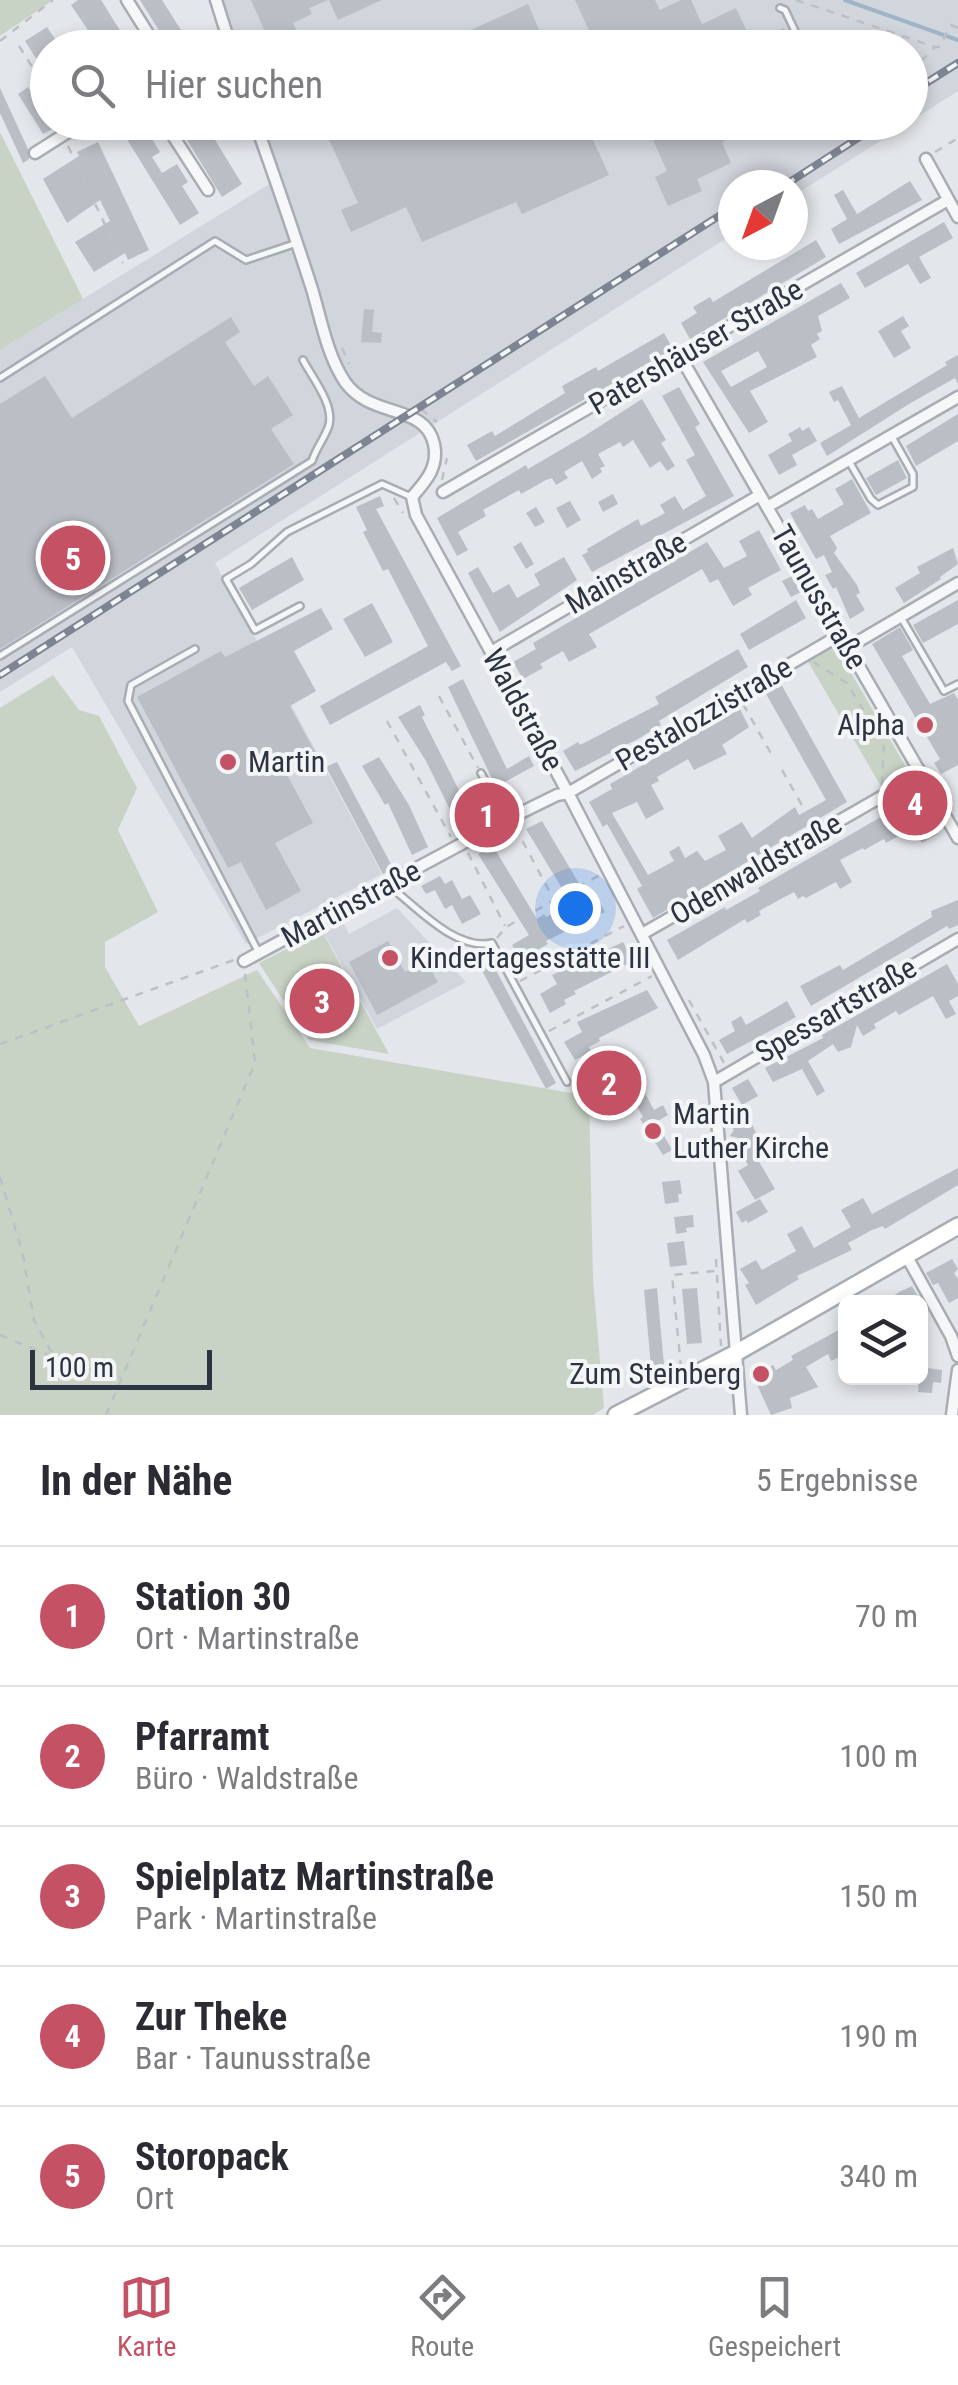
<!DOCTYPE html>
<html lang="de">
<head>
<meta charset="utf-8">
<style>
	body { margin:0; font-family:"Roboto Condensed",sans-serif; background:#f2f2f3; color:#2b2b33 }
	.controls { position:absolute; right:30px; bottom:30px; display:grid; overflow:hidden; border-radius:15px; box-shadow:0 5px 15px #0003 }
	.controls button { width:90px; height:90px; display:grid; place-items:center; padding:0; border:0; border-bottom:2px solid #e1e1e2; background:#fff; color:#2b2b33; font:50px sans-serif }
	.compass { position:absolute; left:718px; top:170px; width:90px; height:90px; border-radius:50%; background:#fff; box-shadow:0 5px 15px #0003; rotate:221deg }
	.scale { position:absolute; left:30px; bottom:25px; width:182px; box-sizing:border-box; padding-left:10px; border:5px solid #2c3441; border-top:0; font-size:28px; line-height:35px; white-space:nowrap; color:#2c3441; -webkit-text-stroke:8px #f3f5f7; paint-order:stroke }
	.you { position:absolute; left:575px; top:908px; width:35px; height:35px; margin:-25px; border:8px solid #fff; border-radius:50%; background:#1a73e8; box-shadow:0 0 0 15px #1a73e833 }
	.badge { display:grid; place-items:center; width:65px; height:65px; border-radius:50%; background:#c55264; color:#fff; font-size:32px; font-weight:700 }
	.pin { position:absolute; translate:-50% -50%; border:5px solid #fff; box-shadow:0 2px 10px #0006 }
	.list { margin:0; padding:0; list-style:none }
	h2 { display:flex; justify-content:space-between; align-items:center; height:130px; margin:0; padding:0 40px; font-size:42px }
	h2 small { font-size:32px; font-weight:400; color:#7c7c81 }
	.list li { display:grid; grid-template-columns:65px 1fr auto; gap:30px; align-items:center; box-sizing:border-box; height:140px; padding:0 40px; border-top:2px solid #e1e1e2 }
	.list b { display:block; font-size:38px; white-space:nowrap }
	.list p { margin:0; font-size:32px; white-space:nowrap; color:#7c7c81 }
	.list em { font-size:32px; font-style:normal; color:#7c7c81 }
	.icon { flex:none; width:55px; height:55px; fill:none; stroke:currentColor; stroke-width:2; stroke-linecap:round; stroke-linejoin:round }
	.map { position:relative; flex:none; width:958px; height:1415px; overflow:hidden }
	.search { position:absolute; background:#fff; box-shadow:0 5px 15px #0003; left:30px; right:30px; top:30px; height:110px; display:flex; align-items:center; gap:25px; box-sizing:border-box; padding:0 35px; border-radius:55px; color:#7c7c81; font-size:38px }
	.sheet { height:830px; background:#fff }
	nav { display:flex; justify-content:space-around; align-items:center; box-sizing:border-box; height:140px; border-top:2px solid #e1e1e2; background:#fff; font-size:28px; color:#7c7c81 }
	nav a { display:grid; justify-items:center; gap:5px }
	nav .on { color:#c55264 }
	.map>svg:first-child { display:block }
	.built { fill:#d1d5dc }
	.green { fill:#c8d3c5 }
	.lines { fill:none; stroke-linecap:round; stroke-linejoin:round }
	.stream { stroke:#a1b3c7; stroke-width:4 }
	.building { fill:#babfc6; fill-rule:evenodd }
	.service-casing { stroke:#a8adb4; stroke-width:10 }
	.minor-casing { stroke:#a8adb4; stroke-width:15 }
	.secondary-casing { stroke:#a8adb4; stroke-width:20 }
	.path { stroke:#bdc0c5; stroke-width:2.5; stroke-dasharray:8 8; stroke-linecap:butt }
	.service { stroke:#f5f7f9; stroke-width:5 }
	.minor { stroke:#f5f7f9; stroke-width:10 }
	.secondary { stroke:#fff; stroke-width:15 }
	.rail-casing { stroke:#7d8592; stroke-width:8 }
	.rail { stroke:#f3f5f7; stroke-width:4; stroke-dasharray:11; stroke-linecap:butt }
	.poi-dot { fill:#c55264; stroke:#f3f5f7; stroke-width:4 }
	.labels { text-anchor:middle; stroke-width:8; stroke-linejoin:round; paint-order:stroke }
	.street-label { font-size:30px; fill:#2c3441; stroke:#f3f5f7 }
	.poi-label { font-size:30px; fill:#2c3441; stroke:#f3f5f7; text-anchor:start }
</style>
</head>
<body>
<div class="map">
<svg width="958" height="1415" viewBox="0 0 958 1415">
	<rect width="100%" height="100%" fill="#e3e6ea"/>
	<path class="built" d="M209 0H958V91L911 121 910 48 225 47Z
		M251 123H909L793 196V185H733V234L215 563 382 874 246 944 72 647 0 692V350L271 183Z
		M397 908 466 982 377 1029 324 933 343 923 349 934Z"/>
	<path class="green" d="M0 0H53L0 36Z
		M0 132 83 299 0 350Z
		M834 644 909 772 882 788 807 660Z
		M53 675 79 710 99 716 137 788 118 830 158 912 105 942V967L139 1026 257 970 310 1048 589 1096 593 1280 604 1408 593 1415H0V708Z
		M322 931 389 1054 309 1040 259 963Z"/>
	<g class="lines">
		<path class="stream" d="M845 0 958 40"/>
	</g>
	<path class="building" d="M78 0H101L131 48H100L71 5Z
		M140 0H162L186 38 166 48 160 32Z
		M251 0H328L309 8 312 14 293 23 303 44 295 48H272Z
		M329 0H382L338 20Z
		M575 0H655L660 10 681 0H691L702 24 736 8 752 42 784 28 793 48H611L604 34 593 39Z
		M528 4 547 48H431Z
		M47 27 55 39 52 42 55 48H48V77L25 41Z
		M28 87 48 122 54 128 43 134 18 94Z
		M0 88 28 149 29 159 23 163 0 113Z
		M129 122H142L160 152 152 157 162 173 177 164 188 182 182 186 199 213 180 225 128 141 121 127Z
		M176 122H204L242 184 222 197Z
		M321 122H585L609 175 522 214 516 202 422 242 406 207 351 232 341 210 358 203Z
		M645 122H765L722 142 731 163 697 179 702 191 668 206 655 177 667 171Z
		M98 142 149 250 128 260 125 253 94 272 75 242 110 221 100 200 67 223 43 179 79 156 77 152Z
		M910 181 922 200 839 244 831 229 847 219 834 195 843 190 857 214Z
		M944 222 953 238 919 257 931 278 920 284 908 264 865 288 856 273Z
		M816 240 826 257 690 339 681 323 697 313 693 307 710 297 713 302Z
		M841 283 850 298 818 316 822 331 817 334 820 339 811 345 817 357 750 391 768 422 749 433 703 362ZM758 351 767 367 731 387 721 371Z
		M364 309 374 310 372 332 382 333 381 343 361 342Z
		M903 316 909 326 901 331 911 348 894 358 878 331Z
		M231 317 240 332 225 342 254 386 268 376 293 415 271 429 294 464 0 649V404L45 376 72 418Z
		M664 333 673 349 476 461 467 445 492 431 495 436 565 393 562 386 596 367 598 371Z
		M958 355V384L955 378 909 404 827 456 820 443 851 425 838 400 834 402 829 392 842 386 859 418 947 365 945 362Z
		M679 387 700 424 695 427 734 496 592 572 582 555 588 552 587 549 638 519 641 526 665 513 660 505 675 496 683 510 706 496 686 460 695 455 662 396Z
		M642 399 666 440 661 443 675 466 667 471 660 461 650 468 633 440 623 447 620 442 598 454 605 466 600 468 602 472 592 479 582 461 564 472 568 478 556 485 552 478 546 480 521 494 519 490 483 510 486 516 458 532 468 550 457 556 437 518 526 465 528 469 586 435Z
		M958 414V441L916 466 906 446Z
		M800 427 802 431 809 427 817 441 792 455 797 465 779 475 768 455 792 441 788 434Z
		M898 460 907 478 876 495 866 478Z
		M852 479 871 513 830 536 837 548 834 553 857 585 860 593 856 595 865 610 850 619 836 587 833 589 825 575 832 572 824 555 816 559 790 513 805 505 808 511 812 509 818 519 844 504 835 489Z
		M613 494 618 504 603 512 598 502Z
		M380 496 384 506 376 509 461 666 452 671 446 662 330 725 320 706 428 646 388 569 383 571 363 532 367 530 356 507Z
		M570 501 581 520 567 528 556 508Z
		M536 507 545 522 535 527 526 513Z
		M759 530 781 570 748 588 752 595 733 606 718 579 710 583 702 569 589 634 597 647 569 662 563 651 540 664 543 668 523 679 513 662 536 649 533 643 707 542 724 568 747 556 739 541Z
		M521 542 534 564 526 569 513 547Z
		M953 548 958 564 940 577 941 579 904 603 895 588 920 573 917 567Z
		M292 557 304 580 252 610 239 588Z
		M564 557 577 580 500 632 468 573 478 567 493 593 509 584 517 598 540 585 534 574Z
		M792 576 801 592 791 597 782 581Z
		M796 600 806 618 749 650 740 634Z
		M958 600V624L923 643 913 625Z
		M372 603 393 642 365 657 343 619Z
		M321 608 333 629 294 651 316 691 290 706 316 754 285 771 313 823 275 843 301 891 266 910 241 862 228 868 137 697 221 651 225 657Z
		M900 627 913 650 902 656 930 704 954 693 958 700V765L941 774 934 763 940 759 872 644Z
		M738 649 748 667 659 721 661 725 638 739 575 771 563 751 578 742 580 745 659 704 655 697Z
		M463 679 507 769 529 756 534 766 496 787 448 687Z
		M781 684 847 802 653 918 637 889 642 886 607 824 603 827 589 802 612 789 610 784 740 709 749 727 722 745 727 754 694 770 688 759 657 777 659 781 651 785 664 809 646 819 637 802 612 813 648 875 674 861 669 852 679 846 685 858 697 851 705 861 726 850 718 836 742 822 752 838 795 807 799 815 826 800 765 692Z
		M420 705 425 715 422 717 472 816 457 824 426 761 398 717Z
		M379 757 409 805 428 847 412 855 388 803 385 805 362 766Z
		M337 762 393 868 383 874 326 767Z
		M917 796 938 834 922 843 913 828 886 843 884 839 864 850 863 848 840 860 852 882 840 889 836 882 806 898 803 896 798 899 794 892 759 911 761 915 747 923 745 919 678 960 667 940 725 907 726 910 760 891 758 888Z
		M542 821 587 897 595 893 605 912 546 941 548 944 536 951 538 955 522 963 512 945 529 935 478 854 493 846 537 919 544 914 546 917 571 903 526 829Z
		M440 876 445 884 452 880 462 899 470 895 481 914 462 924 452 905 445 909 435 890 426 894 421 886Z
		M958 900V925L949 929 947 926 811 1006 800 986 840 965 843 970 932 917 931 911Z
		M388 941 405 972 426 961 438 982 377 1015 349 962Z
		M623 942 633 961 574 991 576 994 564 1000 566 1004 550 1013 540 994 557 984 552 975Z
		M491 961 556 1083 546 1089 480 967Z
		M947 964 958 984V996L949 1001 956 1014 946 1019 933 996 899 1015 896 1011 874 1024 876 1028 863 1036 857 1025 851 1047 838 1052 833 1044 808 1061 825 1091 817 1096 802 1069 773 1082 765 1068 823 1038 822 1035Z
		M647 990 658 1008 599 1038 600 1041 589 1047 591 1051 575 1060 564 1042 582 1032 577 1022Z
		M787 1001 796 1017 727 1054 719 1040 735 1031 731 1022 741 1016 746 1025Z
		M615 1065 627 1088 604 1100 592 1078Z
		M748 1079 758 1096 742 1105 732 1088Z
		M645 1093 654 1110 663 1105 668 1115 656 1122 672 1150 663 1155 640 1119 643 1117 633 1099Z
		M743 1106 767 1155 758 1160 775 1189 755 1200 738 1171 748 1165 741 1153 745 1151 738 1138 730 1136 734 1130 729 1123 734 1118 731 1113Z
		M958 1168V1185L885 1229 883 1226 872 1230 848 1243 852 1250 797 1276 799 1279 756 1305 745 1285 749 1283 740 1269 756 1260 762 1270 796 1251 787 1234 802 1226 814 1248 851 1227 841 1210 863 1198 872 1214Z
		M680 1180 682 1194H678L679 1202 665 1204 662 1182Z
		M760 1199 768 1212 748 1223 746 1220 742 1223 736 1212Z
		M693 1215 694 1227 686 1228 687 1232 676 1234 674 1217Z
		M684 1241 687 1265 670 1267 667 1243Z
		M952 1259 958 1269 954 1273 958 1279V1298L949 1303 938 1283 933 1285 926 1273Z
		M912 1286 921 1302H884L899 1292Z
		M657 1288 664 1365 651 1366 644 1290Z
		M697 1288 702 1343 687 1344 682 1289Z
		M846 1326V1354L831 1361 828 1354 806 1367 818 1387 790 1398 792 1408 771 1415 753 1376 773 1365 776 1370 793 1360 791 1356Z
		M928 1368 942 1370 941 1383 933 1382 932 1393 918 1392 919 1378 920 1374 927 1375Z"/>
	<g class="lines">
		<defs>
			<path id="service" d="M780 8 785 10 803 48
				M821 124 822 122
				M0 378 215 241 246 260 297 243
				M850 463 871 499 878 505 913 487V474L891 435
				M300 606 255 630 226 579 251 564 287 532 382 484 409 496
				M902 619 944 691 958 684
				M195 649 131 685 128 701 259 953
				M0 656 312 461C316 448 325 438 329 425 334 404 313 379 303 360
				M481 773 505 818
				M388 885C417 907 455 951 492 943L567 1082"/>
			<path id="minor" d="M127 0 157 48
				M216 0 231 48
				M164 122 208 190
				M255 122C275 178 294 233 312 289 321 319 327 355 345 382 371 419 425 403 434 444 439 467 426 481 412 497L416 515 568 793 704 1055 714 1082 741 1415
				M35 153 84 122
				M926 159 958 217
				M680 356 958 838
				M443 492 948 200
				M767 507 958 397
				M847 648 958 583
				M491 652 760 495
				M642 934 921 774
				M244 961 506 820 557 795 568 793 840 635
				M714 1082 958 939
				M906 1255 951 1336 958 1356
				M952 1415 958 1370"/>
			<path id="secondary" d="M616 1415 736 1353 958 1226"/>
		</defs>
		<use href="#service" class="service-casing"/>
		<use href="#minor" class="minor-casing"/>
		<use href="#secondary" class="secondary-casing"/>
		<path class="path" d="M796 0 935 47
			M0 41 53 0
			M19 46 48 92
			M910 72 935 47H939L951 25 958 28
			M68 146 123 263
			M935 152 958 138
			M342 348 349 364
			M421 409 437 422
			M442 480 447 458
			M394 498 403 513
			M813 662 847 683 884 744 882 785
			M439 696 478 768
			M743 704 773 757
			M387 721 451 837
			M782 770 812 823
			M515 827 554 900
			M468 853 505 926
			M497 938 506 927 600 875
			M520 981 624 926
			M689 1000 724 1063
			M549 1031 652 976
			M0 1044 234 960
			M0 1177 23 1255 34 1320 50 1350 71 1365 121 1377
			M716 1259 721 1346
			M0 1335 65 1362
			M681 1368 672 1275 715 1271
			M106 1415 255 1063 245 973"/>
		<use href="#service" class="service"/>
		<use href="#minor" class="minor"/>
		<use href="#secondary" class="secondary"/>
		<defs>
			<path id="rail" d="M910 93 958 63
				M785 185 883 122
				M0 675 733 207"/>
		</defs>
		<use href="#rail" class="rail-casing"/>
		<use href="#rail" class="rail"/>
	</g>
	<g class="poi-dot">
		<circle cx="925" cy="725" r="10"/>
		<circle cx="228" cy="762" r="10"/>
		<circle cx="390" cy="958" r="10"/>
		<circle cx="653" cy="1131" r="10"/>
		<circle cx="761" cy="1374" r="10"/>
	</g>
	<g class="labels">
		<g class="street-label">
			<text transform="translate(696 347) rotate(-30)" y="10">Patershäuser Straße</text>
			<text transform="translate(626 573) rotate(-30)" y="10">Mainstraße</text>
			<text transform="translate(819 597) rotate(60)" y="10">Taunusstraße</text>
			<text transform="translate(523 710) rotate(61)" y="10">Waldstraße</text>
			<text transform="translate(704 714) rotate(-30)" y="10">Pestalozzistraße</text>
			<text transform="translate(756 869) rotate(-30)" y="10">Odenwaldstraße</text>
			<text transform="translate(351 904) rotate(-28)" y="10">Martinstraße</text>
			<text transform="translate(836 1010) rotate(-30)" y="10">Spessartstraße</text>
		</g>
		<g class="poi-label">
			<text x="905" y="735" text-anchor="end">Alpha</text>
			<text x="248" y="772">Martin</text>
			<text x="410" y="968">Kindertagesstätte III</text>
			<text x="673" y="1124">Martin<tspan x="673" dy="34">Luther Kirche</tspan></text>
			<text x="741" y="1384" text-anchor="end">Zum Steinberg</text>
		</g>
	</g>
</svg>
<div class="controls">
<button><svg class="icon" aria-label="layers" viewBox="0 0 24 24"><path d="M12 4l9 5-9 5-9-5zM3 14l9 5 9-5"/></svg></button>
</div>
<svg class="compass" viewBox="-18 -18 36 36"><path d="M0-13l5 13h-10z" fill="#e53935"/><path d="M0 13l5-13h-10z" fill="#7c7c81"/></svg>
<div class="scale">100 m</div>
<div class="you"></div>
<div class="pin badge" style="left:487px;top:815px">1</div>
<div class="pin badge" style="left:609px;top:1083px">2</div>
<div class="pin badge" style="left:322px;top:1001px">3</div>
<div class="pin badge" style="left:915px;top:803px">4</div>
<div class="pin badge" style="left:73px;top:558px">5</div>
<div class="search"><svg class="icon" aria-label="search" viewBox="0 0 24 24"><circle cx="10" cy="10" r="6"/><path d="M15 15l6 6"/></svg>Hier suchen</div>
</div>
<section class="sheet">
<h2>In der Nähe<small>5 Ergebnisse</small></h2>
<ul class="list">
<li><span class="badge">1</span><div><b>Station 30</b><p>Ort · Martinstraße</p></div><em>70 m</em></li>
<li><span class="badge">2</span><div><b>Pfarramt</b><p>Büro · Waldstraße</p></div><em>100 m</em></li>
<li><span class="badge">3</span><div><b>Spielplatz Martinstraße</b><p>Park · Martinstraße</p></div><em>150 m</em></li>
<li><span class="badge">4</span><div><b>Zur Theke</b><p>Bar · Taunusstraße</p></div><em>190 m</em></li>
<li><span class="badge">5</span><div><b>Storopack</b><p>Ort</p></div><em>340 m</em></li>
</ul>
</section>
<nav>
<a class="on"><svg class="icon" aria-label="map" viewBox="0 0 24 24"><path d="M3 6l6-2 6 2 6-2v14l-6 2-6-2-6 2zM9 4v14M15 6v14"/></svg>Karte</a>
<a><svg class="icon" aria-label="directions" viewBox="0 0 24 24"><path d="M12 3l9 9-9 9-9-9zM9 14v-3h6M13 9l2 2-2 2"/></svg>Route</a>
<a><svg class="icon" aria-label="saved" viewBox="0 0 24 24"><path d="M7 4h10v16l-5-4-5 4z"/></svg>Gespeichert</a>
</nav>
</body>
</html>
